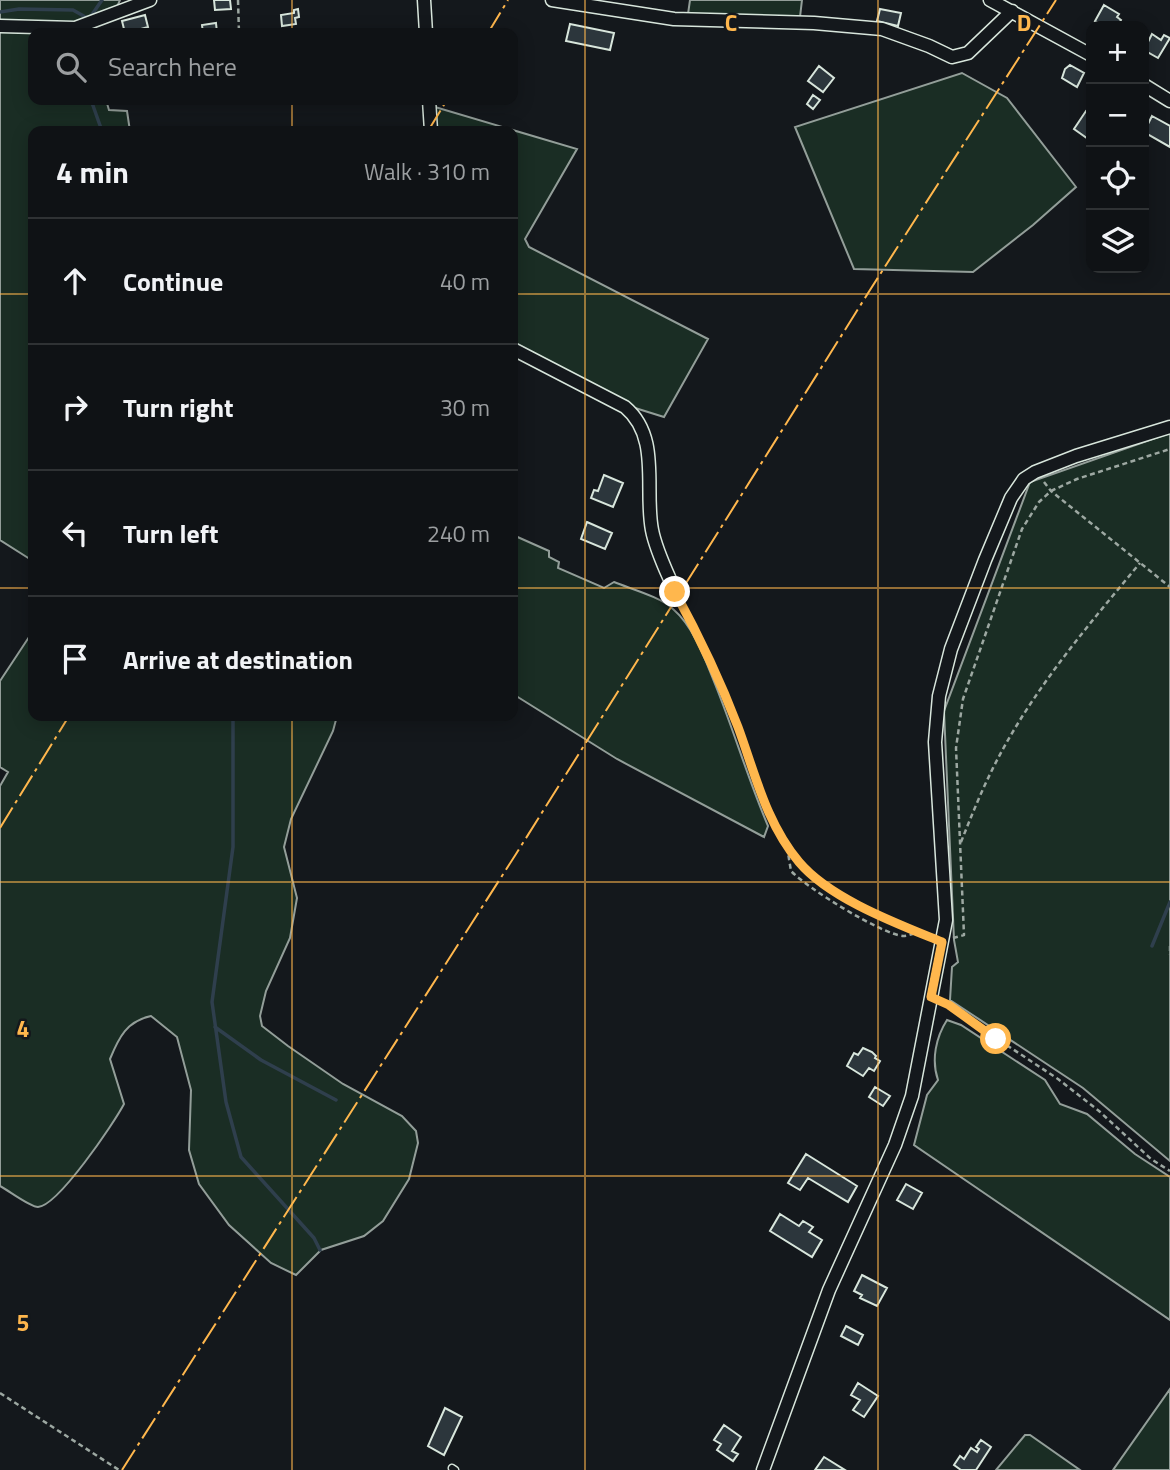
<!DOCTYPE html>
<html lang="en">
<head>
<meta charset="utf-8">
<style>
	body { margin:0; font-family:"Titillium Web",sans-serif; background:#1d2022; color:#f1f3f6 }
	.controls { position:absolute; right:21px; top:21px; display:grid; overflow:hidden; border-radius:14px; box-shadow:0 4px 18px #0003 }
	.controls button { width:63px; height:63px; display:grid; place-items:center; padding:0; border:0; border-bottom:2px solid #2f3234; background:#0f1215; color:#f1f3f6; font:35px sans-serif }
	.stop { position:absolute; width:21px; height:21px; margin:-16px; border:5px solid #ffb74d; border-radius:50%; background:#fff }
	.stop.end { background:#ffb74d; border-color:#fff; box-shadow:0 2px 7px #0008 }
	.list { margin:0; padding:0; list-style:none }
	h2 { display:flex; justify-content:space-between; align-items:center; height:91px; margin:0; padding:0 28px; font-size:30px }
	h2 small { font-size:23px; font-weight:400; color:#9b9ea0 }
	.list li { display:grid; grid-template-columns:46px 1fr auto; gap:21px; align-items:center; box-sizing:border-box; height:126px; padding:0 28px; border-top:2px solid #2f3234 }
	.list b { display:block; font-size:26px; white-space:nowrap }
	.list em { font-size:23px; font-style:normal; color:#9b9ea0 }
	.icon { flex:none; width:38px; height:38px; fill:none; stroke:currentColor; stroke-width:2; stroke-linecap:round; stroke-linejoin:round }
	.map { position:relative; flex:none; width:1170px; height:1470px; overflow:hidden }
	.search { position:absolute; background:#0f1215; box-shadow:0 4px 18px #0003; left:28px; top:28px; width:490px; height:77px; display:flex; align-items:center; gap:18px; box-sizing:border-box; padding:0 24px; border-radius:14px; color:#9b9ea0; font-size:26px }
	.panel { position:absolute; background:#0f1215; box-shadow:0 4px 18px #0003; left:28px; top:126px; width:490px; height:595px; border-radius:14px }
	.map>svg:first-child { display:block }
	.green { fill:#1a2d24; stroke:#939e99; stroke-width:2 }
	.lines { fill:none; stroke-linecap:round; stroke-linejoin:round }
	.stream { stroke:#2f3f4d; stroke-width:3.5 }
	.building { fill:#2c363c; stroke:#d8e6dc; stroke-width:2 }
	.lane-casing { stroke:#d8e6dc; stroke-width:9 }
	.street-casing { stroke:#d8e6dc; stroke-width:15 }
	.path { stroke:#9da8a2; stroke-width:2.5; stroke-dasharray:5 3.5; stroke-linecap:butt }
	.lane { stroke:#14181c; stroke-width:6 }
	.street { stroke:#14181c; stroke-width:12 }
	.power { stroke:#ffb74d; stroke-width:2; stroke-dasharray:24 5 3.5 5; stroke-linecap:butt }
	.route { stroke:#ffb74d; stroke-width:9 }
	.grid { fill:none; stroke:#ffb74d; stroke-width:2; stroke-opacity:0.55 }
	.grid-label { font-size:23px; text-anchor:middle; font-weight:bold; fill:#ffb74d; stroke:#14181c; stroke-width:5; stroke-linejoin:round; paint-order:stroke }
</style>
</head>
<body>
<div class="map">
<svg width="1170" height="1470" viewBox="0 0 1170 1470">
	<rect width="100%" height="100%" fill="#14181c"/>
	<path class="green" d="M0 0H120L117 7 92 30 93 33H33V100H106L109 110 127 111 130 131H33V561L0 540Z
		M690 0H802L800 17 688 14Z
		M962 73 1007 98 1076 187 1033 225 973 272 854 269 795 127Z
		M435 107 577 149 525 239 529 247 708 339 664 417 632 407 513 342V131H436Z
		M1170 433V1161L1083 1088 950 1000 952 967 958 962 954 940 944 711 1030 482Z
		M513 535 549 551V557L559 562 558 568 604 588 614 582C631 589 661 597 673 609 694 627 705 659 715 684 734 731 748 779 768 826L764 837 617 759 513 694Z
		M33 631V716H337L333 731 291 819 284 847 297 898 290 938 266 991 260 1016 262 1026 288 1046 343 1084 402 1116 416 1131 418 1143 409 1179 383 1221 364 1236 321 1250 296 1275 271 1263 229 1225 199 1184 189 1150 191 1090 177 1037 151 1016C127 1021 119 1037 110 1059L124 1104C114 1123 58 1206 38 1207 30 1207 8 1190 0 1186V786L8 772 0 767V681Z
		M947 1020 961 1025 1045 1080 1060 1104 1087 1114 1135 1154 1170 1177V1320L914 1145 927 1095 938 1080C931 1060 936 1037 947 1020Z
		M1170 1389V1470H1113Z
		M1025 1435H1030L1080 1470H996Z"/>
	<g class="lines">
		<path class="stream" d="M0 12 19 9 73 10 89 19 102 0
			M91 100 102 131
			M233 716V847L212 1002 226 1102 241 1157 314 1238 320 1250
			M1152 946 1170 902
			M215 1027 261 1060 336 1100"/>
	</g>
	<path class="building" d="M214 0H230L231 9 215 10Z
		M1104 5 1119 14 1117 17 1121 20 1118 25 1104 26 1095 21Z
		M298 9 299 17 295 18 296 24 282 26 281 15 294 13V10Z
		M880 9 901 13 898 26 877 21Z
		M145 15 148 27 141 29 142 33H125L122 21Z
		M216 23 217 33H203L202 25Z
		M570 24 614 33 610 50 566 41Z
		M1152 34 1161 40 1164 35 1170 38 1158 58 1144 50Z
		M1070 65 1084 73 1077 87 1062 78 1065 69Z
		M819 66 834 78 823 92 808 81Z
		M813 95 820 100 813 109 807 104Z
		M1086 111 1091 114V141L1074 129Z
		M1152 116 1170 126V147L1144 132Z
		M604 475 623 483 613 507 591 498 594 490 598 491Z
		M587 522 612 533 605 549 581 539Z
		M863 1048 872 1052 876 1056 875 1058 880 1061 874 1071 869 1068 863 1076 847 1066 854 1053 858 1055Z
		M875 1087 890 1096 883 1106 869 1097Z
		M806 1154 857 1186 848 1202 808 1178 800 1190 788 1183Z
		M906 1184 922 1193 913 1209 897 1200Z
		M780 1214 799 1226 803 1221 813 1227 809 1232 822 1240 812 1257 770 1231Z
		M862 1275 887 1288 877 1306 860 1298 862 1295 854 1291Z
		M846 1326 863 1335 858 1345 841 1336Z
		M858 1383 878 1396 864 1417 853 1410 860 1400 851 1395Z
		M445 1408 462 1417 444 1455 428 1446Z
		M724 1425 741 1437 732 1451 738 1454 733 1461 717 1450 721 1444 714 1440Z
		M981 1440 991 1447 976 1470H961L954 1465 960 1456 964 1459 971 1448 977 1452 979 1449 976 1447Z
		M824 1457 845 1470H815Z"/>
	<g class="lines">
		<defs>
			<path id="lane" d="M452 1468 455 1470"/>
			<path id="street" d="M424 0 426 33
				M552 0 674 19 814 23 882 29 929 46 952 57 968 53 1012 11
				M990 0 1091 55
				M0 26 75 28 150 0
				M1144 85 1170 101
				M429 100 431 131
				M513 349 625 407C661 437 644 489 652 530 656 551 667 572 675 591
				M763 1470 829 1290 895 1145 912 1096 946 920 935 742 939 696 951 649 985 560 1011 498 1024 479 1035 472 1076 456 1170 427"/>
		</defs>
		<use href="#lane" class="lane-casing"/>
		<use href="#street" class="street-casing"/>
		<path class="path" d="M238 0 239 33
			M1044 482 1051 491 1170 587
			M680 600C702 641 721 683 737 726 755 773 765 828 802 865 836 900 885 919 931 937
			M961 842C971 817 981 792 993 768 1031 692 1086 628 1140 563
			M787 847 791 871C807 888 881 934 903 936 908 936 915 933 919 932
			M953 938 964 935 956 748 963 699 1022 529 1039 502 1051 491 1077 479 1170 449
			M1170 946V955
			M943 1003 1058 1079 1099 1111 1151 1159 1170 1171
			M0 1393 119 1470"/>
		<use href="#lane" class="lane"/>
		<use href="#street" class="street"/>
		<path class="power" d="M488 33 508 0
			M428 131 447 100
			M0 828 69 716
			M122 1470 516 854 870 290 1056 0"/>
	</g>
	<g class="lines">
		<path class="route" d="M675 592C699 636 720 680 738 727 755 773 766 823 799 862 830 899 898 924 942 942L931 997 949 1005 996 1039"/>
	</g>
	<path class="grid" d="M292 0V33M585 0V1470M878 0V1470M292 100V131M0 294H33M513 294H1170M0 588H33M513 588H1170M292 716V1470M0 882H1170M0 1176H1170"/>
	<g class="grid-label">
		<text x="731" y="31">C</text>
		<text x="1024" y="31">D</text>
		<text x="23" y="1037">4</text>
		<text x="23" y="1331">5</text>
	</g>
</svg>
<div class="controls">
<button>+</button>
<button>−</button>
<button><svg class="icon" aria-label="locate" viewBox="0 0 24 24"><circle cx="12" cy="12" r="6"/><path d="M12 2v4M12 18v4M2 12h4M18 12h4"/></svg></button>
<button><svg class="icon" aria-label="layers" viewBox="0 0 24 24"><path d="M12 4l9 5-9 5-9-5zM3 14l9 5 9-5"/></svg></button>
</div>
<div class="stop" style="left:996px;top:1039px"></div>
<div class="stop end" style="left:675px;top:592px"></div>
<div class="search"><svg class="icon" aria-label="search" viewBox="0 0 24 24"><circle cx="10" cy="10" r="6"/><path d="M15 15l6 6"/></svg>Search here</div>
<section class="panel">
<h2>4 min<small>Walk · 310 m</small></h2>
<ul class="list">
<li><svg class="icon" aria-label="ahead" viewBox="0 0 24 24"><path d="M12 20V5M6 11l6-6 6 6"/></svg><div><b>Continue</b></div><em>40 m</em></li>
<li><svg class="icon" aria-label="right" viewBox="0 0 24 24"><path d="M7 20v-9h11M14 6l5 5-5 5"/></svg><div><b>Turn right</b></div><em>30 m</em></li>
<li><svg class="icon" aria-label="left" viewBox="0 0 24 24"><path d="M17 20v-9H6M10 6l-5 5 5 5"/></svg><div><b>Turn left</b></div><em>240 m</em></li>
<li><svg class="icon" aria-label="arrive" viewBox="0 0 24 24"><path d="M6 21V4h12l-3 4 3 4H6"/></svg><div><b>Arrive at destination</b></div></li>
</ul>
</section>
</div>
</body>
</html>
